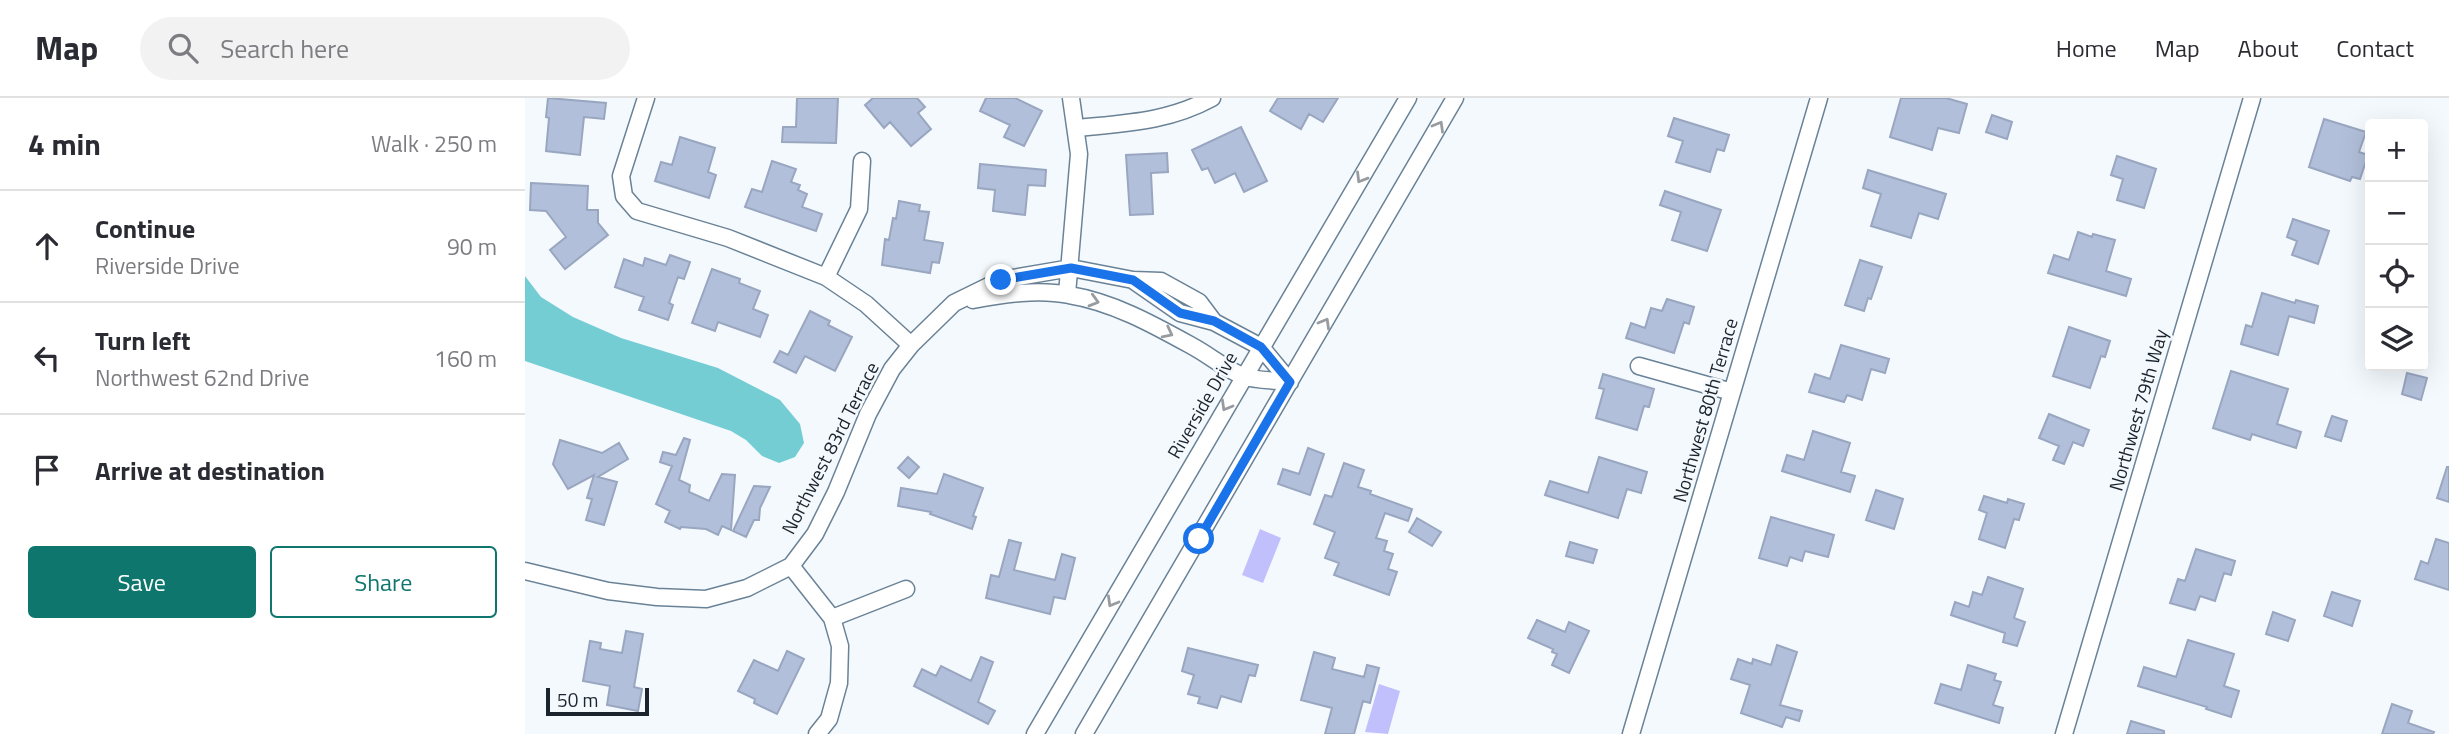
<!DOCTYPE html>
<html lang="en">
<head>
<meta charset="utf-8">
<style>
	body { margin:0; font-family:"Titillium Web",sans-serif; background:#f2f2f3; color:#2b2b33 }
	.controls { position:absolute; right:21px; top:21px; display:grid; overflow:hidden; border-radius:7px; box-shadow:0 7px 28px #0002 }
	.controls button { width:63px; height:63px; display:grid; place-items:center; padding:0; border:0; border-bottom:2px solid #e1e1e2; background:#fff; color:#2b2b33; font:35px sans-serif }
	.scale { position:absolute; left:21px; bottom:18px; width:103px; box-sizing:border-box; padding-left:7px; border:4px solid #1b242c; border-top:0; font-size:19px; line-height:24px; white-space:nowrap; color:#1b242c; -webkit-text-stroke:5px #f4f9fe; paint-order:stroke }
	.stop { position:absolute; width:21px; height:21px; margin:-16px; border:5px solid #1a73e8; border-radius:50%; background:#fff }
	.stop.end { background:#1a73e8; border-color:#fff; box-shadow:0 2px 7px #0008 }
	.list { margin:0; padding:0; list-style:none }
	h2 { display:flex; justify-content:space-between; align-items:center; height:91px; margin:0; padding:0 28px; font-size:30px }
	h2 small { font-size:23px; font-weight:400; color:#7c7c81 }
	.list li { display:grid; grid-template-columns:46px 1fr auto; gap:21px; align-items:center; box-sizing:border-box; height:112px; padding:0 28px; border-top:2px solid #e1e1e2 }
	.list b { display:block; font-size:26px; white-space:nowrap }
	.list p { margin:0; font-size:23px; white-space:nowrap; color:#7c7c81 }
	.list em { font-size:23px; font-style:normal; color:#7c7c81 }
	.actions { display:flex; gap:14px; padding:21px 28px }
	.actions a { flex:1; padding:16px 0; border:2px solid #0f766e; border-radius:7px; text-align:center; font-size:24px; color:#0f766e }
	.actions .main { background:#0f766e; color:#fff }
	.icon { flex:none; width:38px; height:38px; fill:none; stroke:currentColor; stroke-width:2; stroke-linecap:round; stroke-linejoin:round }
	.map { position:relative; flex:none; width:1924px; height:636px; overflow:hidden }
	header { display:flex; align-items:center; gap:42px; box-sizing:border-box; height:98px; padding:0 35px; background:#fff; border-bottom:2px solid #e1e1e2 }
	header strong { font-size:33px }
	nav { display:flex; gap:38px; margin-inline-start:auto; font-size:24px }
	.search { width:490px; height:63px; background:#f2f2f3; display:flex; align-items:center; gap:18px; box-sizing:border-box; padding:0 24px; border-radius:38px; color:#7c7c81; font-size:26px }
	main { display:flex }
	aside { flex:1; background:#fff }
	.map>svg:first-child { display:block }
	.green { fill:#c1c0fd }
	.water { fill:#75cdd4 }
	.building { fill:#b2bfda; stroke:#99a6c0; stroke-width:2 }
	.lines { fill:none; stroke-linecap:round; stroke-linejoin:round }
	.minor-casing { stroke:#6a8296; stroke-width:19 }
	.minor { stroke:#fff; stroke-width:16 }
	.oneway { stroke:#989ca0 }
	.route { stroke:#1a73e8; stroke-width:9 }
	.labels { text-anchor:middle; stroke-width:5; stroke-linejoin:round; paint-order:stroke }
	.street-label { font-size:19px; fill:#1b242c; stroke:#f4f9fe }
</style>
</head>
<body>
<header>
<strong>Map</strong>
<div class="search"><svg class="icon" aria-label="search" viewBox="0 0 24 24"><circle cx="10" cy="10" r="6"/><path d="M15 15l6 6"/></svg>Search here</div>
<nav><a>Home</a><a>Map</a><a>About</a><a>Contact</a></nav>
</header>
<main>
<aside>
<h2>4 min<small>Walk · 250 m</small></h2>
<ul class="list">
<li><svg class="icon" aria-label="ahead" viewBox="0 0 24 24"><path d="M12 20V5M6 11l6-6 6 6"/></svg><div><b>Continue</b><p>Riverside Drive</p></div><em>90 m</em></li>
<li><svg class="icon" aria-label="left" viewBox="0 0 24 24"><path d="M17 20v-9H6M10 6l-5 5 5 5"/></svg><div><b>Turn left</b><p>Northwest 62nd Drive</p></div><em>160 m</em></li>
<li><svg class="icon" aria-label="arrive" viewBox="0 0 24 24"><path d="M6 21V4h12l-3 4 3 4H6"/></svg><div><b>Arrive at destination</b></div></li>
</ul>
<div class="actions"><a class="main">Save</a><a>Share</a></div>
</aside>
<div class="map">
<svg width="1924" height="636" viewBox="0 0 1924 636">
	<rect width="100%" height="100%" fill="#f4f9fe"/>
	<path class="green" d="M735 431 756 440 738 485 717 477Z
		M854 586 875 593 863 636 840 634Z"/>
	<path class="water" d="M0 178 16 199 48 219 96 240 193 270 255 302 275 326 279 345 270 359 254 365 237 358 221 342 206 333 0 263Z"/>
	<path class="building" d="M23 0 81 5 79 21 59 19 55 57 21 53 24 20 21 19Z
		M272 0H313L311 45 257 44 258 29H271Z
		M348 0H392L400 9 393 15 406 31 386 48 365 24 359 30 340 7Z
		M461 0H490L517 13 499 48 479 39 485 27 455 13Z
		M753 0H813L798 24 784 16 776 31 745 13Z
		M1376 0H1421L1442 6 1434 35 1413 30 1407 52 1365 39Z
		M1467 17 1487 24 1482 41 1461 34Z
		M1149 20 1204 37 1199 53 1192 51 1185 74 1151 64 1158 43 1143 38Z
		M1799 21 1841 34 1834 54 1843 57 1835 81 1827 79 1825 83 1784 69Z
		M716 29 742 83 719 94 710 75 690 85 683 70 677 72 667 52Z
		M155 39 190 50 183 74 191 77 184 100 130 83 136 64 147 67Z
		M642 55 643 74 626 75 628 116 605 117 601 57Z
		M1592 58 1631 71 1619 110 1592 102 1598 81 1586 77Z
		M247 63 271 71 266 84 275 87 273 92 282 96 277 109 297 116 291 133 220 109 227 91 237 94Z
		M455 66 521 72 520 88 503 87 500 117 468 113 470 92 453 90Z
		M1343 72 1421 96 1413 121 1394 115 1386 140 1346 128 1356 96 1338 90Z
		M6 85 63 88 62 112H73V125L83 137 40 171 25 152 41 139 21 113 5 112Z
		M1140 93 1196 112 1182 153 1147 142 1156 114 1135 107Z
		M374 103 395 107 394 113 404 114 399 142 418 145 414 165 407 164 405 175 357 167 360 141 364 142 368 120 371 121Z
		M1768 121 1804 133 1793 166 1767 157 1772 143 1762 139Z
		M1553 134 1567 139 1568 136 1590 142 1581 173 1606 181 1601 198 1523 175 1529 157 1544 162Z
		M145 157 165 164 159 181 153 179 144 205 148 207 143 222 114 212 119 199 90 189 99 161 118 168 120 160 141 167Z
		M1335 162 1357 169 1346 201 1343 200 1339 213 1320 207Z
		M187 171 215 181 214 185 235 193 228 211 243 217 235 239 193 224 190 233 167 225Z
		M1737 195 1770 205 1771 202 1793 208 1789 225 1764 218 1753 257 1716 246 1721 227 1727 229Z
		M1142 201 1169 209 1164 226 1159 224 1149 255 1101 240 1106 225 1120 230 1126 210 1137 213Z
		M285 213 305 223 303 227 327 239 310 273 280 258 271 275 249 264 255 253 263 257Z
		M1544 229 1585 243 1580 259 1576 258 1565 290 1528 278Z
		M1316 247 1364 261 1360 275 1346 271 1337 302 1322 297 1319 304 1284 294 1290 276 1305 281Z
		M1706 273 1763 291 1752 326 1776 334 1771 350 1727 336 1725 342 1688 330Z
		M1882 275 1902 280 1896 302 1877 296Z
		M1078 276 1129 291 1124 309 1119 308 1112 332 1071 320 1079 291 1074 290Z
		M1524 316 1564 332 1558 348 1548 344 1539 366 1528 362 1534 348 1514 340Z
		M1807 318 1822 323 1816 343 1800 338Z
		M1288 333 1325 345 1316 374 1330 378 1325 394 1257 373 1262 357 1279 362Z
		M159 340 165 342 154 382 165 387 164 394 184 403 197 376 210 377 206 432 197 428 193 437 181 431 156 429 155 431 140 424 145 413 131 406 147 368 135 364 138 354 151 357Z
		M35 342 77 355 94 345 103 361 73 379 92 384 79 427 61 422 67 401 62 400 69 377 43 391 28 366Z
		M783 350 799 356 785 397 753 386 758 371 774 376Z
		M383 359 394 369 384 380 373 370Z
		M1074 359 1122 374 1116 395 1102 391 1093 420 1020 397 1025 383 1063 395Z
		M819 365 839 372 833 389 846 393 845 396 887 411 883 423 860 415 851 440 862 443 859 453 868 456 863 471 872 474 864 497 809 477 814 465 800 460 810 434 789 426 800 397 807 399Z
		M1922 369H1924V404L1912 400Z
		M419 376 458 390 448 418 451 419 447 431 405 416 406 414 373 408 376 390 412 396Z
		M229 388 245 389 235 410 234 422H229L221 439 208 433Z
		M1351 392 1378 401 1369 431 1341 422Z
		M1459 398 1482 405 1483 401 1499 406 1494 422 1489 421 1480 450 1454 441 1462 415 1454 412Z
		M1246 419 1309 437 1303 459 1280 453 1277 463 1265 459 1262 468 1234 460Z
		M892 420 916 434 907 448 884 434Z
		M1911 441 1924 445V492L1890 481 1896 463 1903 466Z
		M484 442 496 445 489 472 530 482 537 456 550 460 540 501 529 499 525 516 461 500 466 477 474 479Z
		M1045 444 1072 452 1068 465 1041 458Z
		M1671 451 1710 463 1706 477 1699 475 1690 503 1675 498 1670 512 1645 505 1653 481 1660 483Z
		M1463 479 1498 491 1489 520 1500 524 1492 548 1478 544 1480 535 1426 517 1430 504 1444 509 1448 494 1457 497Z
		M1807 494 1835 503 1827 528 1799 518Z
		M1748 514 1770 522 1763 543 1741 536Z
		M1012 522 1040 534 1044 524 1064 533 1044 575 1027 567 1032 556 1027 554 1028 551 1003 540Z
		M101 533 118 536 109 589 117 591 113 613 82 607 85 588 58 583 65 543 76 545 75 551 97 555Z
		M1663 542 1709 556 1699 588 1714 593 1706 619 1681 611 1682 609 1613 588 1619 569 1651 579Z
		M1252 547 1272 554 1255 607 1277 613 1274 623 1261 619 1257 629 1216 615 1225 587 1206 581 1213 561 1227 566 1228 561 1246 567Z
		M663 550 733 567 730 578 724 577 716 604 696 598 692 610 673 605 675 599 663 596 669 577 657 573Z
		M262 553 279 561 252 616 229 605 230 601 213 593 229 562 253 573Z
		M789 554 810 560 807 571 839 579 842 567 854 570 845 605 838 603 829 636H800L807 610 776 602Z
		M456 559 468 564 453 604 470 613 463 626 389 588 397 571 411 578 416 568 446 583Z
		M1443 567 1471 576 1469 582 1476 584 1468 607 1478 610 1474 625 1410 605 1416 586 1436 592Z
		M1867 606 1887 613 1883 625 1909 634 1908 636H1857Z
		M1606 623 1639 633V636H1602Z"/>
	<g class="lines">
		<defs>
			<path id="minor" d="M121 0 96 78 99 98 112 113 203 140 301 179 341 206 386 247
				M552 30C601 25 643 24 687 0
				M301 179 334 111 337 63
				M609 183 655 215 689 224 736 249 765 284
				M542 196 554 56 546 0
				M448 202C479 196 513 191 544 197 588 204 629 227 667 248 684 257 700 271 718 278 731 283 750 282 765 284
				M1114 268 1207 294
				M0 473 83 493 132 499 181 501 222 490 266 468
				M307 520 381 491
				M292 636 304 621 314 585 315 548 307 520 266 468 290 436 311 394 343 316 367 271 386 247 429 205 476 182 546 170 608 182 636 183 674 204 689 224
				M510 636 883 0
				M559 636 930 0
				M1106 636 1294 0
				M1539 636 1727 0"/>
		</defs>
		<use href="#minor" class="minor-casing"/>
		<use href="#minor" class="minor"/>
	</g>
	<defs><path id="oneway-chevron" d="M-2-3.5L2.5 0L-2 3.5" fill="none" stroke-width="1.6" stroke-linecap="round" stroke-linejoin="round" transform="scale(1.75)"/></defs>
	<g class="oneway">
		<use href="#oneway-chevron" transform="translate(914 28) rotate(-60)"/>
		<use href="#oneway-chevron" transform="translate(836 80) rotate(121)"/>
		<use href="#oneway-chevron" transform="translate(569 203) rotate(16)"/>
		<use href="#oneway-chevron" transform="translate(800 225) rotate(-60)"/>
		<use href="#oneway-chevron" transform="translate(643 235) rotate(27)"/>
		<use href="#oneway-chevron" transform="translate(701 308) rotate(120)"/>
		<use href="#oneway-chevron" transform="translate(587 504) rotate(120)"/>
	</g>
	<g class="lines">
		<path class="route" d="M476 182 546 170 608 182 655 215 689 223 736 249 765 284 674 441"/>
	</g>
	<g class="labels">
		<g class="street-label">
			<text transform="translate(677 307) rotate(-60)" y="7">Riverside Drive</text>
			<text transform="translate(1180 312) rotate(-74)" y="7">Northwest 80th Terrace</text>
			<text transform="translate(1613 312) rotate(-74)" y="7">Northwest 79th Way</text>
			<text transform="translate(305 350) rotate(-63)" y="7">Northwest 83rd Terrace</text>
		</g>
	</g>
</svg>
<div class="controls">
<button>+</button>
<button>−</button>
<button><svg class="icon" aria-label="locate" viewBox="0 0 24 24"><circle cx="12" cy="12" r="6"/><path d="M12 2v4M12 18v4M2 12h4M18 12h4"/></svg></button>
<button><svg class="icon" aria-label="layers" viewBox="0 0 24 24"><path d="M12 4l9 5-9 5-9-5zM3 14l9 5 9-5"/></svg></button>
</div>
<div class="scale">50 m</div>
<div class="stop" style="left:674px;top:441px"></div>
<div class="stop end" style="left:476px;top:182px"></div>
</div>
</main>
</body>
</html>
